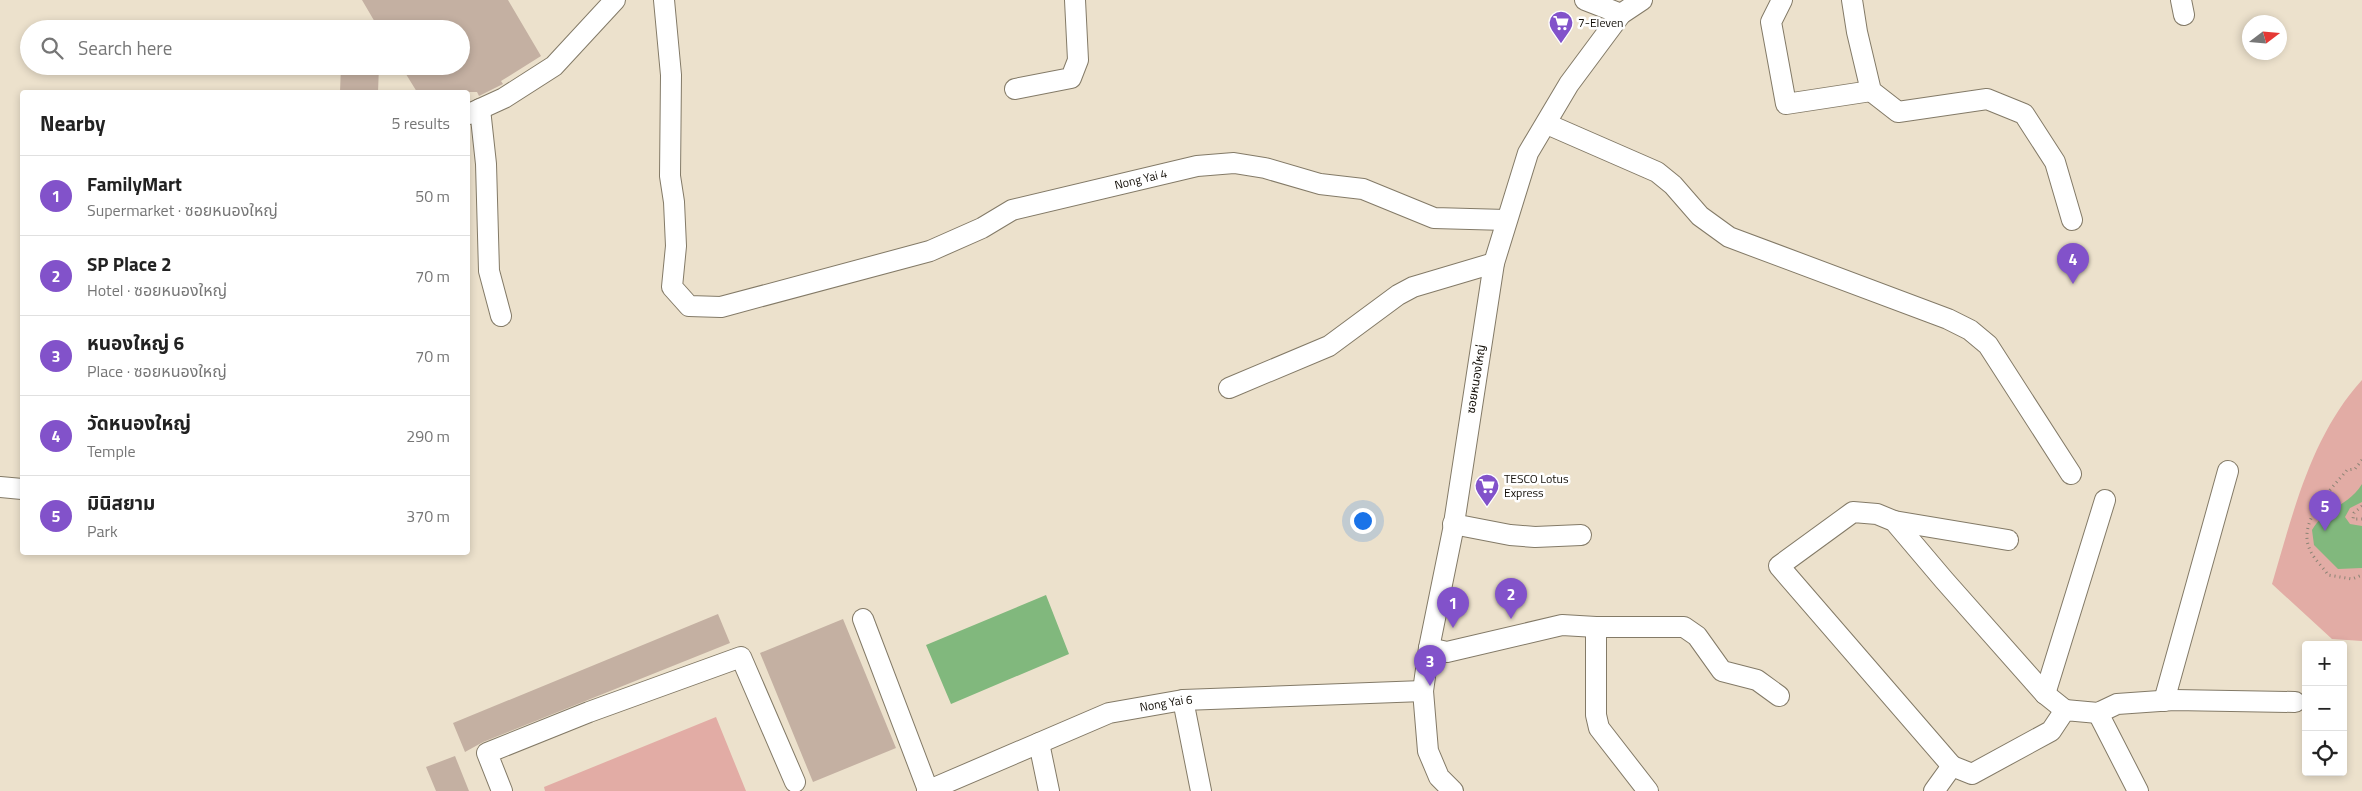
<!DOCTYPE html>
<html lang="en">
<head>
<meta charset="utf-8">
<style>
	body { margin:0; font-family:"Titillium Web","Noto Sans Thai",sans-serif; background:#f6f6f6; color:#222 }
	.controls { position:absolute; right:15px; bottom:15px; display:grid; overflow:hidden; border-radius:5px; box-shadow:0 2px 8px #0003 }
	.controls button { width:45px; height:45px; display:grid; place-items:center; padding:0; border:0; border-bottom:1px solid #e0e0e0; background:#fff; color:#222; font:25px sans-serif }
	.compass { position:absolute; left:2242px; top:15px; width:45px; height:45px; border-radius:50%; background:#fff; box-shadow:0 2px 8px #0003; rotate:74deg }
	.you { position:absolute; left:1362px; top:520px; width:18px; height:18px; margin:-12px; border:4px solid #fff; border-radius:50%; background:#1a73e8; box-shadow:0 0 0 8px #1a73e833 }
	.badge { display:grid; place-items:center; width:32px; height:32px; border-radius:50%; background:#8252ca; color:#fff; font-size:16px; font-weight:700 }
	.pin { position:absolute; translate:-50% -41px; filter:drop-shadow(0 1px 2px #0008) }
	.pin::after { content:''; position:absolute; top:26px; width:18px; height:15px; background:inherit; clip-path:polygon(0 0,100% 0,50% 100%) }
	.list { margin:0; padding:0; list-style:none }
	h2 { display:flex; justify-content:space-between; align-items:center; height:65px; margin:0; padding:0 20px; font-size:21px }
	h2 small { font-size:16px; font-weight:400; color:#767676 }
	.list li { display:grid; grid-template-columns:32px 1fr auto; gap:15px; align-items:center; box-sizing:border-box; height:80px; padding:0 20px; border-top:1px solid #e0e0e0 }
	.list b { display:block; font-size:19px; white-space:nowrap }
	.list p { margin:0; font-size:16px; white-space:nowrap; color:#767676 }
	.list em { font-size:16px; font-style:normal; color:#767676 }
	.icon { flex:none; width:28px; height:28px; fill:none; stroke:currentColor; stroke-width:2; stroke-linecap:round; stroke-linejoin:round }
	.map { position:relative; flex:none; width:2362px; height:791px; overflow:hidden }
	.search { position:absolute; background:#fff; box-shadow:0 2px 8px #0003; left:20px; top:20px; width:450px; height:55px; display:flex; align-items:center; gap:12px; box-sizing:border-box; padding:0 18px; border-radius:28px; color:#767676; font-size:19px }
	.panel { position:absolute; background:#fff; box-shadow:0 2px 8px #0003; left:20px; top:90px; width:450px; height:465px; border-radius:5px }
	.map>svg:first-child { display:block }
	.green { fill:#e2aca5 }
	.water { fill:#81b87d }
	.building { fill:#c4b0a2 }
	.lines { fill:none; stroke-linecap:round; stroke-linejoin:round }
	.minor-casing { stroke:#837a67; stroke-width:22 }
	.path { stroke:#8b8374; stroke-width:3; stroke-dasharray:1 4; stroke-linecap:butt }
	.minor { stroke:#fff; stroke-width:20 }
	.labels { text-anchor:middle; stroke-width:5; stroke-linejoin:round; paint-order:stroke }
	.poi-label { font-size:12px; fill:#120e07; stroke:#fff; text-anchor:start }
	.street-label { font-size:12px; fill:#120e07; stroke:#fff }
</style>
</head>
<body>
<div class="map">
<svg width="2362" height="791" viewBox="0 0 2362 791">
	<rect width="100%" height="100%" fill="#ece1cc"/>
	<path class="green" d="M2362 380V641L2332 639 2272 584C2293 513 2311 436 2362 380Z
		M716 717 746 791H545L544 787Z"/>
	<path class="water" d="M2362 484V502L2350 508 2345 517 2350 524 2362 526V568L2338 569 2314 545 2312 530C2325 507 2348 507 2362 484Z
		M1046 595 1069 654 951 704 926 645Z"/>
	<path class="building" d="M362 0H508L541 56 501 81 503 84 479 96 477 92H417L401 66H461V29H379Z
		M341 66H379L378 92H340Z
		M718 614 730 643 483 742 465 752 453 723Z
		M843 619 896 748 813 782 760 653Z
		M455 756 469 791H436L426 767Z"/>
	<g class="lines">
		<defs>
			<g id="minor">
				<path id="s1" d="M664 0 671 75 670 176 674 202 676 246 672 287 689 306 721 307 930 251 982 228 1012 210 1197 166 1234 163 1265 168 1320 184 1363 189 1434 218 1506 220"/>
				<path d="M1585 0 1621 14"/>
				<path d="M1782 0 1771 22 1786 104 1871 91"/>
				<path d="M1852 0 1857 32 1871 91 1898 112 1987 99 2024 114 2055 162 2072 220"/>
				<path d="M2181 0 2184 15"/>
				<path d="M1015 89 1071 78 1078 60 1075 0"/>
				<path d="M480 109 486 164 489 271 501 316"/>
				<path d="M469 114 504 98 554 66 615 0"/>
				<path d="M1547 124 1657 172 1673 185 1700 216 1729 237 1948 319 1970 330 1988 345 2071 474"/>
				<path d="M1229 388 1329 346 1398 295 1413 287 1494 263"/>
				<path d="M0 487 22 489"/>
				<path d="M1894 521 2008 540"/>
				<path d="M1453 524 1510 535 1535 537 1581 535"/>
				<path d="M863 619 928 790"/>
				<path d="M1596 627V715L1599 728 1648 791"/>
				<path d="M1429 648 1447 652 1562 625 1596 627H1684L1697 636 1722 671 1757 680 1779 696"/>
				<path d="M2045 694 2105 500"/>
				<path d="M1183 700 1201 791"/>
				<path d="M2164 701 2228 471"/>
				<path d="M2098 713 2138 791"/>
				<path d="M1039 743 1049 791"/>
				<path d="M1952 766 1779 566 1853 512 1877 514 1894 521 1944 580 2045 694 2065 710"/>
				<path d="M502 791 487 753 589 712 741 657 795 782"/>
				<path id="s2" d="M927 791 1109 713 1183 700 1423 691"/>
				<path d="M1453 791 1439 777 1428 751 1423 691 1429 648 1453 530 1494 263 1528 153 1569 84 1621 14 1642 0"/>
				<path d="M1934 791 1952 766 1972 774 2051 731 2065 710 2098 713 2117 704 2174 700 2295 702"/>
			</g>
		</defs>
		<use href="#minor" class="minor-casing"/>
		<path class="path" d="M2362 460 2355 469 2347 470C2330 491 2295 523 2311 552 2315 560 2323 567 2328 575L2352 579 2362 575
			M2362 506 2354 513 2353 519H2362"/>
		<use href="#minor" class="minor"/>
	</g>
	<defs>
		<symbol id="supermarket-pin" viewBox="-11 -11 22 30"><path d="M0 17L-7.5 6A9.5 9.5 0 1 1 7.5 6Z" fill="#8252ca" stroke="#fff"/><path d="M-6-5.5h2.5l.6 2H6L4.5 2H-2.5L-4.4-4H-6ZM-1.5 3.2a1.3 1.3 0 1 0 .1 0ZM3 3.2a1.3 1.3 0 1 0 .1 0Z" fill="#fff"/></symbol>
	</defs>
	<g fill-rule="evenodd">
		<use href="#supermarket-pin" x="1547" y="9" width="28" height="38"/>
		<use href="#supermarket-pin" x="1473" y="472" width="28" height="38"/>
	</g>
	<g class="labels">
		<g class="poi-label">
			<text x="1578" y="27">7-Eleven</text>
			<text x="1504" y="483">TESCO Lotus<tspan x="1504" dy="14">Express</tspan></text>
		</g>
		<g class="street-label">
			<text dy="4" stroke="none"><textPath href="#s1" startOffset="786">Nong Yai 4</textPath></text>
			<text transform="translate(1476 379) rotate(-81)" y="4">ซอยหนองใหญ่</text>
			<text dy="4" stroke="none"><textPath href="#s2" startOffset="256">Nong Yai 6</textPath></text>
		</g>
	</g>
</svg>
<div class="controls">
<button>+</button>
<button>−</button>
<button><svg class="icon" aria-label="locate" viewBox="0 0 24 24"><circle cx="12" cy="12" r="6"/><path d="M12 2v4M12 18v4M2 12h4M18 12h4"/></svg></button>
</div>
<svg class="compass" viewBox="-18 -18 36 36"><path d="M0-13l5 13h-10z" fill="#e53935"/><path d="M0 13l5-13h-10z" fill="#767676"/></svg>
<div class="you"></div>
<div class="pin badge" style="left:1453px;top:628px">1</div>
<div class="pin badge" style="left:1511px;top:619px">2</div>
<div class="pin badge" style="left:1430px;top:686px">3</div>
<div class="pin badge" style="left:2073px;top:284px">4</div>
<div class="pin badge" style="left:2325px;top:531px">5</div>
<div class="search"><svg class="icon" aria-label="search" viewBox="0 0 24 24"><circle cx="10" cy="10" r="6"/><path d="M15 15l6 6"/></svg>Search here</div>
<section class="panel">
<h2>Nearby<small>5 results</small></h2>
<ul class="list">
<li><span class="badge">1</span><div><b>FamilyMart</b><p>Supermarket · ซอยหนองใหญ่</p></div><em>50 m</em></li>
<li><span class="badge">2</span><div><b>SP Place 2</b><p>Hotel · ซอยหนองใหญ่</p></div><em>70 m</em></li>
<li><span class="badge">3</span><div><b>หนองใหญ่ 6</b><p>Place · ซอยหนองใหญ่</p></div><em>70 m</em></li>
<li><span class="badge">4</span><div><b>วัดหนองใหญ่</b><p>Temple</p></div><em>290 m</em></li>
<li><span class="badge">5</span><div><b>มินิสยาม</b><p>Park</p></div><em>370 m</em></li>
</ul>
</section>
</div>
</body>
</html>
